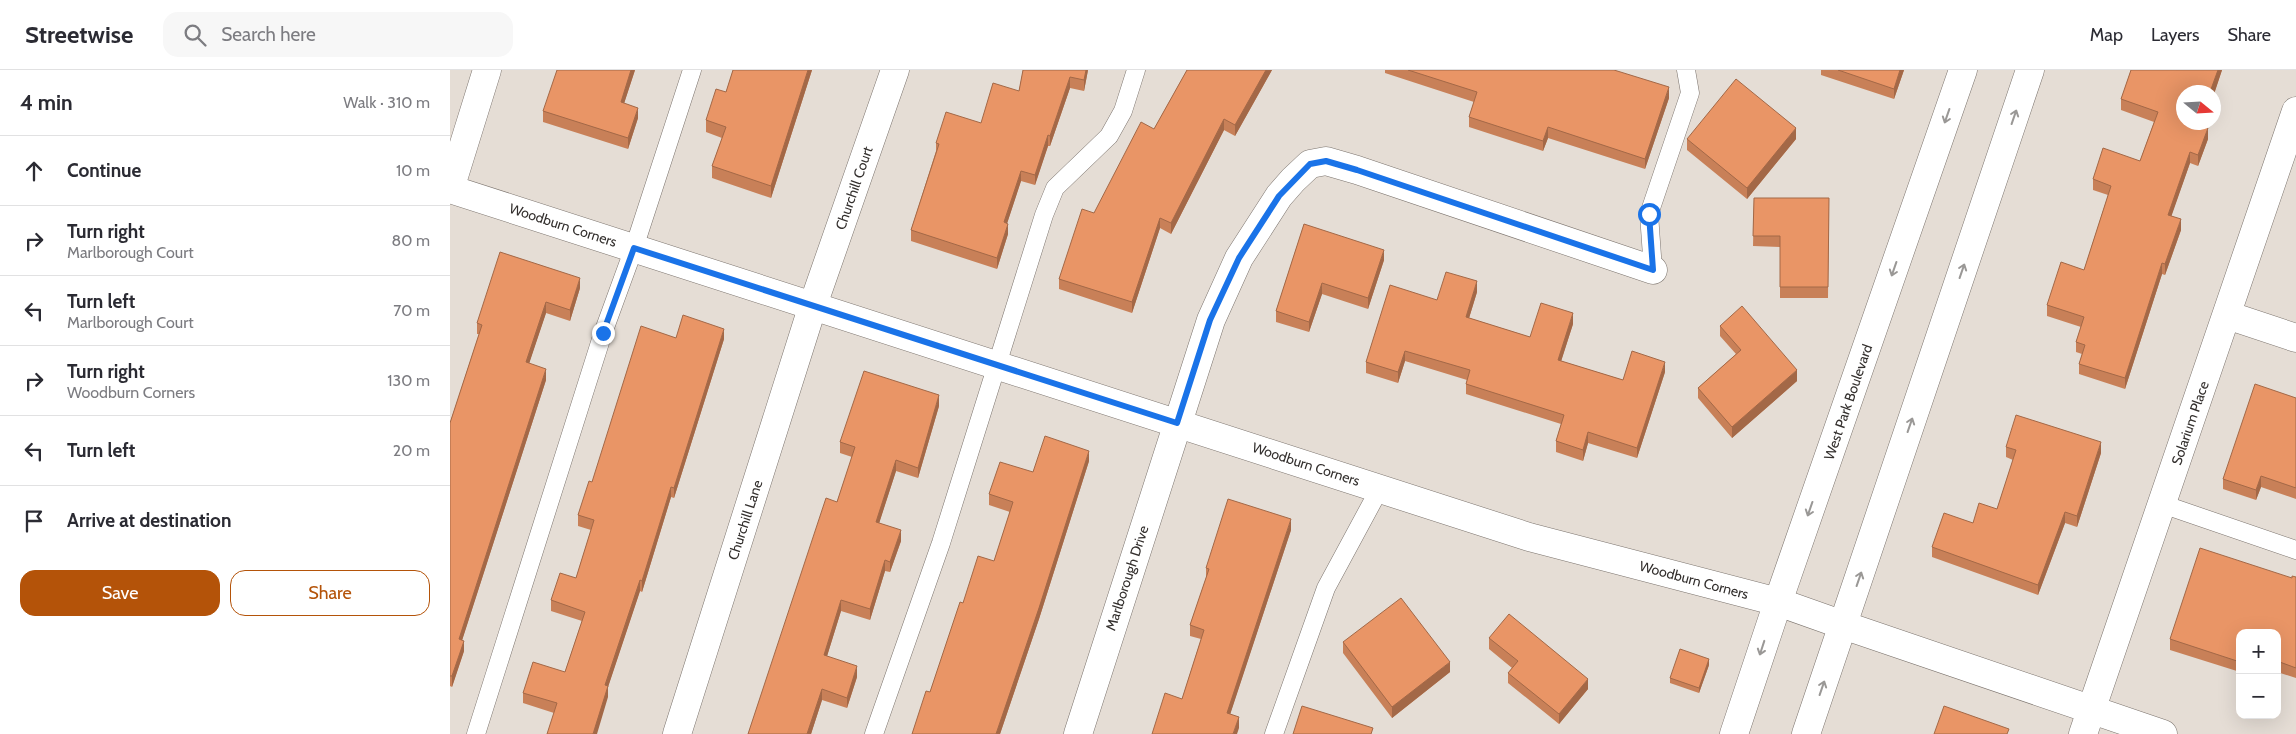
<!DOCTYPE html>
<html lang="en">
<head>
<meta charset="utf-8">
<style>
	body { margin:0; font-family:Cabin,sans-serif; background:#f7f7f7; color:#2b2b33 }
	.controls { position:absolute; right:15px; bottom:15px; display:grid; overflow:hidden; border-radius:10px; box-shadow:0 5px 20px #0002 }
	.controls button { width:45px; height:45px; display:grid; place-items:center; padding:0; border:0; border-bottom:1px solid #e1e1e2; background:#fff; color:#2b2b33; font:25px sans-serif }
	.compass { position:absolute; left:1726px; top:15px; width:45px; height:45px; border-radius:50%; background:#fff; box-shadow:0 5px 20px #0002; rotate:108deg }
	.stop { position:absolute; width:15px; height:15px; margin:-11px; border:4px solid #1a73e8; border-radius:50%; background:#fff }
	.stop.end { background:#1a73e8; border-color:#fff; box-shadow:0 1px 5px #0008 }
	.list { margin:0; padding:0; list-style:none }
	h2 { display:flex; justify-content:space-between; align-items:center; height:65px; margin:0; padding:0 20px; font-size:21px }
	h2 small { font-size:16px; font-weight:400; color:#7c7c81 }
	.list li { display:grid; grid-template-columns:32px 1fr auto; gap:15px; align-items:center; box-sizing:border-box; height:70px; padding:0 20px; border-top:1px solid #e1e1e2 }
	.list b { display:block; font-size:19px; white-space:nowrap }
	.list p { margin:0; font-size:16px; white-space:nowrap; color:#7c7c81 }
	.list em { font-size:16px; font-style:normal; color:#7c7c81 }
	.actions { display:flex; gap:10px; padding:15px 20px }
	.actions a { flex:1; padding:11px 0; border:1px solid #b45309; border-radius:15px; text-align:center; font-size:18px; color:#b45309 }
	.actions .main { background:#b45309; color:#fff }
	.icon { flex:none; width:28px; height:28px; fill:none; stroke:currentColor; stroke-width:2; stroke-linecap:round; stroke-linejoin:round }
	.map { position:relative; flex:none; width:1846px; height:664px; overflow:hidden }
	header { display:flex; align-items:center; gap:30px; box-sizing:border-box; height:70px; padding:0 25px; background:#fff; border-bottom:1px solid #e1e1e2 }
	header strong { font-size:24px }
	nav { display:flex; gap:28px; margin-inline-start:auto; font-size:18px }
	.search { width:350px; height:45px; background:#f7f7f7; display:flex; align-items:center; gap:12px; box-sizing:border-box; padding:0 18px; border-radius:15px; color:#7c7c81; font-size:19px }
	main { display:flex }
	aside { flex:1; background:#fff }
	.map>svg:first-child { display:block }
	.lines { fill:none; stroke-linecap:round; stroke-linejoin:round }
	.service-casing { stroke:#7c746e; stroke-width:19 }
	.minor-casing { stroke:#7c746e; stroke-width:29 }
	.tertiary-casing { stroke:#7c746e; stroke-width:29 }
	.secondary-casing { stroke:#7c746e; stroke-width:29 }
	.service { stroke:#fff; stroke-width:18 }
	.minor { stroke:#fff; stroke-width:28 }
	.tertiary { stroke:#fff; stroke-width:28 }
	.secondary { stroke:#fff; stroke-width:28 }
	.wall { fill:#c88058 }
	.shaded-wall { fill:#a36847 }
	.building { fill:#e99566; stroke:#a36847 }
	.oneway { stroke:#9a9896 }
	.route { stroke:#1a73e8; stroke-width:6 }
	.labels { text-anchor:middle; stroke-width:4.5; stroke-linejoin:round; paint-order:stroke }
	.street-label { font-size:14px; fill:#34302e; stroke:#fff }
</style>
</head>
<body>
<header>
<strong>Streetwise</strong>
<div class="search"><svg class="icon" aria-label="search" viewBox="0 0 24 24"><circle cx="10" cy="10" r="6"/><path d="M15 15l6 6"/></svg>Search here</div>
<nav><a>Map</a><a>Layers</a><a>Share</a></nav>
</header>
<main>
<aside>
<h2>4 min<small>Walk · 310 m</small></h2>
<ul class="list">
<li><svg class="icon" aria-label="ahead" viewBox="0 0 24 24"><path d="M12 20V5M6 11l6-6 6 6"/></svg><div><b>Continue</b></div><em>10 m</em></li>
<li><svg class="icon" aria-label="right" viewBox="0 0 24 24"><path d="M7 20v-9h11M14 6l5 5-5 5"/></svg><div><b>Turn right</b><p>Marlborough Court</p></div><em>80 m</em></li>
<li><svg class="icon" aria-label="left" viewBox="0 0 24 24"><path d="M17 20v-9H6M10 6l-5 5 5 5"/></svg><div><b>Turn left</b><p>Marlborough Court</p></div><em>70 m</em></li>
<li><svg class="icon" aria-label="right" viewBox="0 0 24 24"><path d="M7 20v-9h11M14 6l5 5-5 5"/></svg><div><b>Turn right</b><p>Woodburn Corners</p></div><em>130 m</em></li>
<li><svg class="icon" aria-label="left" viewBox="0 0 24 24"><path d="M17 20v-9H6M10 6l-5 5 5 5"/></svg><div><b>Turn left</b></div><em>20 m</em></li>
<li><svg class="icon" aria-label="arrive" viewBox="0 0 24 24"><path d="M6 21V4h12l-3 4 3 4H6"/></svg><div><b>Arrive at destination</b></div></li>
</ul>
<div class="actions"><a class="main">Save</a><a>Share</a></div>
</aside>
<div class="map">
<svg width="1846" height="664" viewBox="0 0 1846 664">
	<rect width="100%" height="100%" fill="#e5ddd5"/>
	<g class="lines">
		<defs>
			<path id="service" d="M1203 200 1199 144 1240 23 1236 0
				M1712 434 1846 480
				M26 664 153 263 184 178 242 0
				M424 664 491 473 594 145 605 118 659 66 673 41 686 0
				M824 664 876 518 930 418"/>
			<path id="minor" d="M0 119 37 0
				M1777 245 1846 268
				M1393 555 1713 664
				M227 664 363 235 445 0
				M628 664 761 250 789 188 829 126 843 110 860 94 876 91 907 100 1203 200
				M1633 664 1846 41"/>
			<path id="tertiary" d="M0 119 1079 467 1328 532 1393 555"/>
			<path id="secondary" d="M1284 664 1328 532 1513 0
				M1356 664 1580 0"/>
		</defs>
		<use href="#service" class="service-casing"/>
		<use href="#minor" class="minor-casing"/>
		<use href="#tertiary" class="tertiary-casing"/>
		<use href="#secondary" class="secondary-casing"/>
		<use href="#service" class="service"/>
		<use href="#minor" class="minor"/>
		<use href="#tertiary" class="tertiary"/>
		<use href="#secondary" class="secondary"/>
	</g>
	<path class="wall" d="M185 0 174 33 188 48 178 79 93 52V41Z
		M283 0H362L321 128 262 108V96L272 68 256 62V50L276 22Z
		M573 0H638L634 21 620 18 600 76H598L585 115 571 111 557 153 558 164 547 199 461 171V160L486 81V73L531 53 569 21Z
		M737 0H822L785 66 774 60 721 164 710 158 682 243 609 219V209L644 143 704 59Z
		M935 0H1164L1219 28 1195 99 1098 68 1093 81 1019 57V47L1024 32 935 3Z
		M1371 0H1454L1444 29 1371 5Z
		M1681 0H1772L1764 24V22L1734 52H1754L1752 56 1758 69 1748 96 1740 93 1721 146 1731 160 1715 205 1712 204 1675 319 1629 304V294L1632 284 1626 282V272L1631 257 1597 246V235L1634 200 1658 125 1643 120V109L1690 91 1704 52 1671 40V29Z
		M1237 69H1346L1297 129 1237 80Z
		M1304 128H1379L1378 228H1330V177L1303 176Z
		M854 154 934 190 918 239 872 224 859 262 826 252V241Z
		M130 218 120 251 96 243 79 293 96 310 12 570 14 581 2 617 0 616V353L29 264H27V253Z
		M1027 222 1019 248 1080 267 1123 254 1111 291 1173 310 1215 302 1187 388 1138 373 1133 391 1106 382V371L1111 354 1016 324V314L1017 310 955 291 948 313 916 303V292L987 230Z
		M1270 256 1347 311 1282 368 1248 328V318L1286 284 1270 266Z
		M226 268 274 269 224 428 221 427 192 522 190 521 158 617V627L104 643 73 633V623L115 602 132 551 101 541V530L126 508 141 460 128 456V445L142 412Z
		M1846 328V429L1811 417 1806 430 1773 419V409Z
		M489 336 468 408 446 401 429 453 451 471 440 502 435 501 420 550 391 541 377 586 407 607 397 638 372 630 361 664H298L387 432 402 387 390 383V372Z
		M1556 377 1651 383 1627 457 1615 453 1588 525 1482 487V477L1547 439 1563 390 1556 387Z
		M639 391 589 549 550 664H462L480 622 513 533 544 491 560 442 539 435V424L583 402Z
		M841 460 780 644 789 658 732 629 751 569 740 566V555L756 508V498Z
		M1846 507V608L1827 602V563H1790V602L1720 580V569L1842 508Z
		M1039 568 1138 619 1109 654 1058 613V603L1062 598 1039 579Z
		M893 572 1000 602 942 648 893 583Z
		M1259 595 1249 623 1220 613V608Z"/>
	<path class="shaded-wall" d="M181 0H185L171 43V32Z
		M358 0H362L321 128V116Z
		M636 0H638L634 21V10Z
		M816 0H822L785 66V55Z
		M1450 0H1454L1444 29V19Z
		M1768 0H1772L1764 24V22H1760Z
		M620 7V18L600 76V66Z
		M1219 17V28L1195 99V89Z
		M188 38V48L178 79V68Z
		M774 49V60L721 164V153Z
		M1750 52H1754L1749 66V55Z
		M1098 57V68L1093 81V71Z
		M1346 58V69L1297 129V118Z
		M1758 58V69L1748 96V85Z
		M598 65V76L585 115V105Z
		M1740 82V93L1718 156V145Z
		M571 101V111L554 163V152Z
		M710 148V158L682 243V232Z
		M1731 149V160L1715 205V194Z
		M558 154V164L547 199V188Z
		M934 180V190L918 239V228Z
		M1712 193V204L1675 319V308Z
		M130 208V218L120 251V240Z
		M1027 211V222L1016 258V247Z
		M872 213V224L859 262V252Z
		M96 232V243L76 303V292Z
		M1123 243V254L1108 301V290Z
		M274 259V269L224 428V418Z
		M955 281V291L948 313V302Z
		M1215 292V302L1187 388V378Z
		M96 299V310L9 580V569Z
		M1347 300V311L1282 368V357Z
		M489 325V336L468 408V398Z
		M1138 362V373L1133 391V380Z
		M1651 372V383L1627 457V446Z
		M639 381V391L589 549 550 664H546Z
		M446 390V401L426 463V452Z
		M1811 406V417L1806 430V420Z
		M221 417V427L192 522V511Z
		M1615 442V453L1588 525V515Z
		M841 449V460L777 654V643Z
		M451 460V471L440 502V492Z
		M435 490V501L420 550V539Z
		M190 510V521L158 617V627L147 664H143L155 615Z
		M391 530V541L374 596V585Z
		M14 571V581L2 617V606Z
		M1259 589V595L1249 623V618Z
		M1000 592V602L942 648V637Z
		M407 596V607L397 638V628Z
		M1138 609V619L1109 654V644Z
		M372 619V630L361 664H357Z
		M789 647V658L787 664H783Z"/>
	<path class="building" d="M107 0H181L171 32 188 38 178 68 93 41Z
		M283 0H358L321 116 262 96 276 57 256 50 266 19 276 22Z
		M573 0H636L634 10 620 7 600 66 598 65 585 105 571 101 554 152 558 154 547 188 461 160 489 74 486 73 496 42 531 53 543 13 569 21Z
		M737 0H816L785 55 774 49 721 153 710 148 682 232 609 209 632 139 644 143 691 52 704 59Z
		M958 0H1164L1219 17 1195 89 1098 57 1093 71 1019 47 1027 22Z
		M1388 0H1450L1444 19Z
		M1681 0H1768L1760 22H1734V52H1750L1749 55 1758 58 1748 85 1740 82 1718 145 1731 149 1715 194 1712 193 1675 308 1629 294 1635 275 1626 272 1634 247 1597 235 1611 192 1634 200 1661 116 1643 109 1653 78 1690 91 1708 42 1671 29Z
		M1286 9 1346 58 1297 118 1237 69Z
		M1304 128H1379L1378 217H1330V166H1303Z
		M854 154 934 180 918 228 872 213 859 252 826 241Z
		M50 182 130 208 120 240 96 232 76 292 96 299 9 569 14 571 2 606H0V353L32 255 27 253Z
		M996 202 1027 211 1016 247 1080 267 1091 233 1123 243 1108 290 1173 310 1182 281 1215 292 1187 378 1138 362 1133 380 1106 371 1114 345 1016 314 1020 300 955 281 948 302 916 292 940 215 987 230Z
		M1292 236 1347 300 1282 357 1248 318 1291 280 1270 256Z
		M233 245 274 259 224 418 221 417 192 511 190 510 155 615 158 616 143 664H97L107 633 73 623 83 592 115 602 135 542 101 530 110 503 126 508 144 450 128 445 139 411 142 412 191 256 226 268Z
		M414 301 489 325 468 398 446 390 426 452 451 460 440 492 435 490 420 539 391 530 374 585 407 596 397 628 372 619 357 664H298L376 428 387 432 405 377 390 372Z
		M1805 314 1846 328V418L1811 406 1806 420 1773 409Z
		M1566 345 1651 372 1627 446 1615 442 1588 515 1482 477 1494 443 1523 453 1529 433 1547 439 1566 380 1556 377Z
		M595 366 639 381 589 538 546 664H462L476 621 480 622 510 532 513 533 528 486 544 491 563 432 539 424 550 392 583 402Z
		M778 429 841 449 777 643 789 647 783 664H702L715 623 732 629 754 560 740 555 759 499 756 498Z
		M1750 478 1842 508V506L1846 507V598L1827 591V563H1790V592L1720 569Z
		M951 528 1000 592 942 637 893 572Z
		M1059 544 1138 609 1109 644 1058 603 1068 591 1039 568Z
		M1230 579 1259 589 1249 618 1220 608Z
		M852 636 923 658 921 664H843Z
		M1494 636 1559 659 1557 664H1484Z"/>
	<defs><path id="oneway-shaft" d="M-6 0H5M1.5-3L5.5 0L1.5 3" fill="none" stroke-width="1.6" stroke-linecap="round" stroke-linejoin="round" transform="scale(1.25)"/></defs>
	<g class="oneway">
		<use href="#oneway-shaft" transform="translate(1497 46) rotate(109)"/>
		<use href="#oneway-shaft" transform="translate(1564 47) rotate(-71)"/>
		<use href="#oneway-shaft" transform="translate(1444 199) rotate(109)"/>
		<use href="#oneway-shaft" transform="translate(1512 201) rotate(-71)"/>
		<use href="#oneway-shaft" transform="translate(1460 355) rotate(-71)"/>
		<use href="#oneway-shaft" transform="translate(1360 439) rotate(109)"/>
		<use href="#oneway-shaft" transform="translate(1409 509) rotate(-71)"/>
		<use href="#oneway-shaft" transform="translate(1312 578) rotate(108)"/>
		<use href="#oneway-shaft" transform="translate(1372 618) rotate(-71)"/>
	</g>
	<g class="lines">
		<path class="route" d="M153 263 184 178 727 353 760 250 789 188 829 126 860 94 876 91 907 100 1203 200 1199 144"/>
	</g>
	<g class="labels">
		<g class="street-label">
			<text transform="translate(404 118) rotate(-71)" y="5">Churchill Court</text>
			<text transform="translate(113 155) rotate(18)" y="5">Woodburn Corners</text>
			<text transform="translate(1398 332) rotate(-71)" y="5">West Park Boulevard</text>
			<text transform="translate(1740 353) rotate(-71)" y="5">Solarium Place</text>
			<text transform="translate(856 394) rotate(18)" y="5">Woodburn Corners</text>
			<text transform="translate(295 450) rotate(-72)" y="5">Churchill Lane</text>
			<text transform="translate(677 508) rotate(-72)" y="5">Marlborough Drive</text>
			<text transform="translate(1244 510) rotate(15)" y="5">Woodburn Corners</text>
		</g>
	</g>
</svg>
<div class="controls">
<button>+</button>
<button>−</button>
</div>
<svg class="compass" viewBox="-18 -18 36 36"><path d="M0-13l5 13h-10z" fill="#e53935"/><path d="M0 13l5-13h-10z" fill="#7c7c81"/></svg>
<div class="stop" style="left:1199px;top:144px"></div>
<div class="stop end" style="left:153px;top:263px"></div>
</div>
</main>
</body>
</html>
